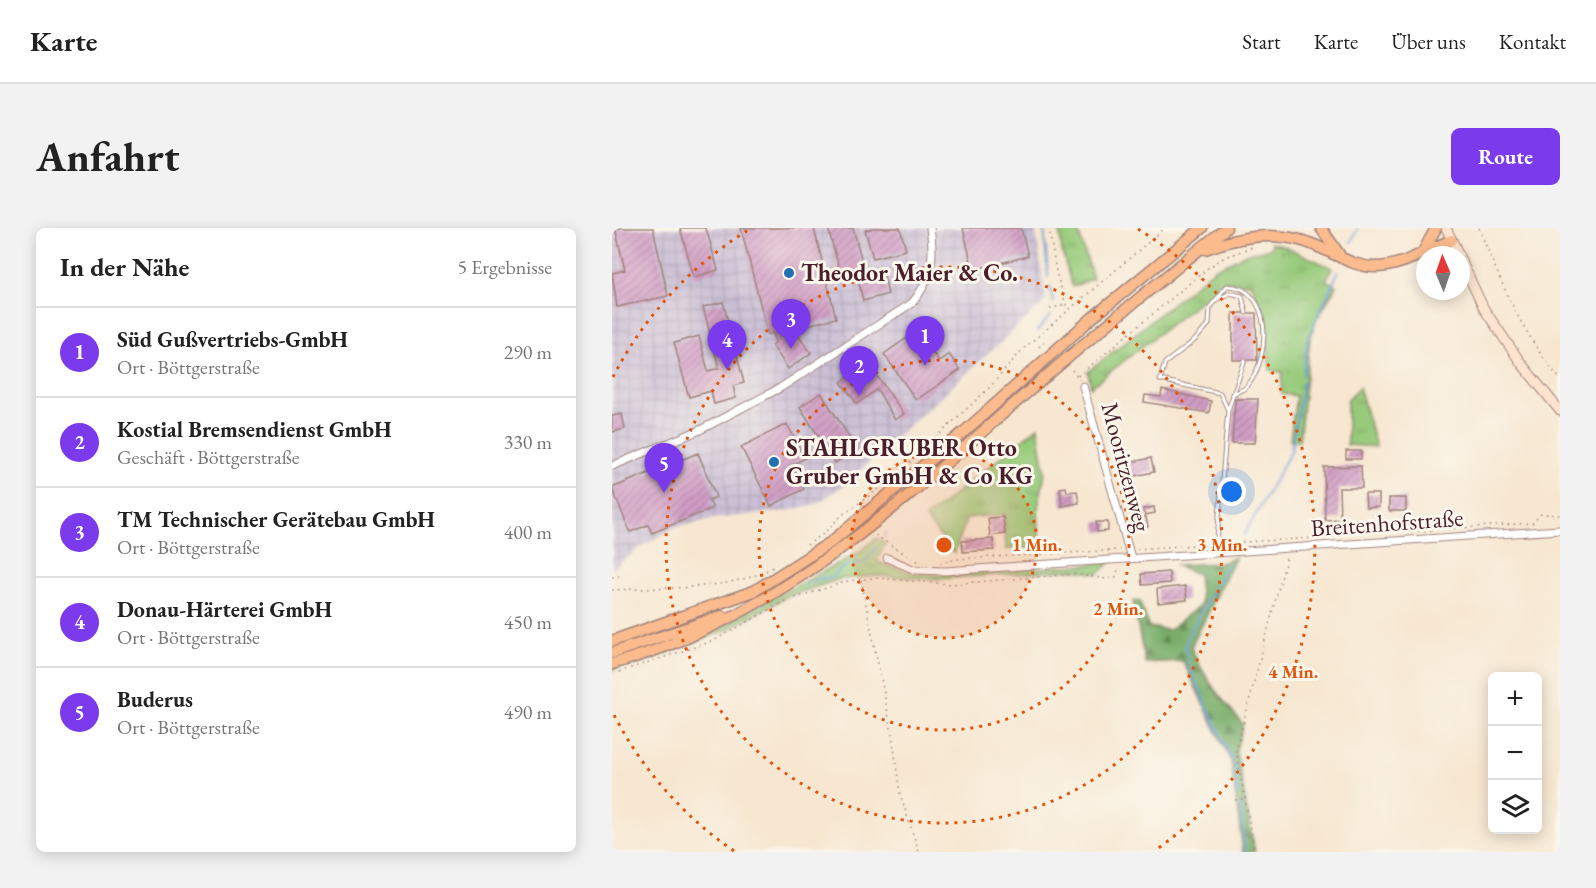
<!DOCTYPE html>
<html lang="de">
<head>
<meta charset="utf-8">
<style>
	body { margin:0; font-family:"EB Garamond",serif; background:#f2f2f2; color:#222 }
	.controls { position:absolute; right:18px; bottom:18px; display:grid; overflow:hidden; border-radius:9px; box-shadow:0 3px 15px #0003 }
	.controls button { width:54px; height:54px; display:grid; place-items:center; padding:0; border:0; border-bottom:2px solid #e0e0e0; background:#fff; color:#222; font:30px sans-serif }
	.compass { position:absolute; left:804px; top:18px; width:54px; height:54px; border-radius:50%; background:#fff; box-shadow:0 3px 15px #0003; rotate:358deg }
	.you { position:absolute; left:620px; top:264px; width:21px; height:21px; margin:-15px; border:4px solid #fff; border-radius:50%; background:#1a73e8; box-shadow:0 0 0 9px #1a73e833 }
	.badge { display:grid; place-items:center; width:39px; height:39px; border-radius:50%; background:#7c3aed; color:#fff; font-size:20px; font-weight:700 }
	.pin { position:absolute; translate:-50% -50px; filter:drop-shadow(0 2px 3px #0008) }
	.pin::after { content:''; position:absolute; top:32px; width:21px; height:18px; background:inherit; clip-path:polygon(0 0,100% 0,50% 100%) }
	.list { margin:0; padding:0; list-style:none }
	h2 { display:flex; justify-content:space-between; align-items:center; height:78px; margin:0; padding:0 24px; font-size:26px }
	h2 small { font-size:20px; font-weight:400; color:#767676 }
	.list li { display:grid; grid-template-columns:39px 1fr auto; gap:18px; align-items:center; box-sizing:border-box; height:90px; padding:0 24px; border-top:2px solid #e0e0e0 }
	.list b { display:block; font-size:22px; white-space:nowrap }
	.list p { margin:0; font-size:20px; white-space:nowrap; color:#767676 }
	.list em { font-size:20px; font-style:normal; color:#767676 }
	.icon { flex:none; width:33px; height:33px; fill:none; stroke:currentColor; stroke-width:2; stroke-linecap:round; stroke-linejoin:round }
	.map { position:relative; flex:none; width:948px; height:624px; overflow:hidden; border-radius:9px }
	header { display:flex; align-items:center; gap:36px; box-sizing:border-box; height:84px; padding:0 30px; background:#fff; border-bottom:2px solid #e0e0e0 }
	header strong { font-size:28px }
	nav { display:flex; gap:33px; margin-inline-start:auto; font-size:21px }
	.intro { display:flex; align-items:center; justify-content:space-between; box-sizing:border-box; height:144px; padding:0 36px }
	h1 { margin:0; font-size:42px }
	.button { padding:15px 27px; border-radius:9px; background:#7c3aed; color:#fff; font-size:21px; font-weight:700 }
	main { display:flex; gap:36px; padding:0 36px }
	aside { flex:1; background:#fff; border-radius:9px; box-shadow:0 3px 15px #0003 }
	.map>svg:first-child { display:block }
	.industrial { fill:url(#industrial-grid) }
	.grass { fill:url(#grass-tufts); stroke:#707452; stroke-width:1.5 }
	.forest { fill:url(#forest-firs); stroke:#62664a; stroke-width:1.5 }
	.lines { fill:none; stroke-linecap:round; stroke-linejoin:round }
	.stream { stroke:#6d9dd7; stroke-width:2 }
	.building { fill:url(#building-hatch) }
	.service-casing { stroke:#a0837e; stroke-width:5 }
	.minor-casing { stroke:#a0837e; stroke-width:9 }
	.secondary-casing { stroke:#a0837e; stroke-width:11 }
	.trunk-casing { stroke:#a0837e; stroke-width:13 }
	.path { stroke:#a0837e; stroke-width:1.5; stroke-dasharray:1.5 4.5; stroke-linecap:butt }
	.service { stroke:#fff; stroke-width:3 }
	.minor { stroke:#fff; stroke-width:7 }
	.secondary { stroke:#fde4d1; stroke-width:9 }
	.trunk { stroke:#fbbb8d; stroke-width:10 }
	.ring { fill:none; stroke:#e0560e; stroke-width:3; stroke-dasharray:3 6 }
	.poi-dot { fill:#1f6fb2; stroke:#fbf7ec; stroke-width:2 }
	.labels { text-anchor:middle; stroke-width:6; stroke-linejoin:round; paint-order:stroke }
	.poi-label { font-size:24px; font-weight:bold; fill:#4a1f2b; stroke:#fbf7ec; text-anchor:start }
	.street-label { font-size:24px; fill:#4a1f2b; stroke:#fbf7ec }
	.centre { fill:#e0560e; stroke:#fbf7ec; stroke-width:3 }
	.ring-label { font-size:18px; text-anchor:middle; font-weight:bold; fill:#e0560e; stroke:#fbf7ec; stroke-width:6; stroke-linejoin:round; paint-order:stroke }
</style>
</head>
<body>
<header>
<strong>Karte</strong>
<nav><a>Start</a><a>Karte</a><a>Über uns</a><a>Kontakt</a></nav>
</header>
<div class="intro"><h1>Anfahrt</h1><a class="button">Route</a></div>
<main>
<aside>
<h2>In der Nähe<small>5 Ergebnisse</small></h2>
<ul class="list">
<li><span class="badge">1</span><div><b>Süd Gußvertriebs-GmbH</b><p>Ort · Böttgerstraße</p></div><em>290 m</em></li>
<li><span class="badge">2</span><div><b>Kostial Bremsendienst GmbH</b><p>Geschäft · Böttgerstraße</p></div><em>330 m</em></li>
<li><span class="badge">3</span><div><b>TM Technischer Gerätebau GmbH</b><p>Ort · Böttgerstraße</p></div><em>400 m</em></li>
<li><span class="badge">4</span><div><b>Donau-Härterei GmbH</b><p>Ort · Böttgerstraße</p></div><em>450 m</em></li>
<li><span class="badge">5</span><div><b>Buderus</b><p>Ort · Böttgerstraße</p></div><em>490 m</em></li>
</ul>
</aside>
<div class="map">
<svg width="948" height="624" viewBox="0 0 948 624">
	<defs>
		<pattern id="industrial-grid" width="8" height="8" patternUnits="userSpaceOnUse" patternTransform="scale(1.5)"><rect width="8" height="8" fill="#cbbfd5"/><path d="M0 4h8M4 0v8" fill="none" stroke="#b0a4b7"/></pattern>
		<pattern id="grass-tufts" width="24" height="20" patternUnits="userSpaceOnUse" patternTransform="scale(1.5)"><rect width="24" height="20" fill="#97ca7a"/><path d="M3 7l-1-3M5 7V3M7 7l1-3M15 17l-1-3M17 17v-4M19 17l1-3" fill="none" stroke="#84ad6a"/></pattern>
		<pattern id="forest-firs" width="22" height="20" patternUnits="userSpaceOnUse" patternTransform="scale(1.5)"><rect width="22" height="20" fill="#79ae6a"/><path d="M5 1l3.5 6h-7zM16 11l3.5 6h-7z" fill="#658d57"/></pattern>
		<pattern id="building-hatch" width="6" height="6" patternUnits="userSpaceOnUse" patternTransform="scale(1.5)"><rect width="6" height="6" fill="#d19dc5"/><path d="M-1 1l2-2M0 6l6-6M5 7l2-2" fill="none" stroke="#ac7fa0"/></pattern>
	</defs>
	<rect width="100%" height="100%" fill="#fbf7ec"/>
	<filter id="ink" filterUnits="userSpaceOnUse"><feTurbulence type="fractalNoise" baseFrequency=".0167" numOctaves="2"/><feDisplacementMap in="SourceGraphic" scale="12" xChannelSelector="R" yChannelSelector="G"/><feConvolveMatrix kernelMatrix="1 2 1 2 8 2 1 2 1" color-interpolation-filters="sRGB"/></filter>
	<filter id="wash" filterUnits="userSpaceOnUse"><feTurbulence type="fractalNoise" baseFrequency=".008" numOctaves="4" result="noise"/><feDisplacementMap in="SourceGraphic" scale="24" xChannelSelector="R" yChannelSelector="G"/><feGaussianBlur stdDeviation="1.35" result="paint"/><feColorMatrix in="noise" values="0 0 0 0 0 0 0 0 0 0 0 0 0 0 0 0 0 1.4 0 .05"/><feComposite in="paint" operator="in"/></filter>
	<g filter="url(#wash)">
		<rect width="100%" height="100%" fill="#f7e7d1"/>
		<path class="industrial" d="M0 0H423L434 73 232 257 204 276 174 283 100 291 62 300 30 318 0 342Z"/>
		<path class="grass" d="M447 0H465L481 50 460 59 450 23Z
			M659 15 674 19 720 40 714 52 724 58 704 93 698 111 687 213 678 212 684 168 670 166V144L658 142 653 86 638 55 613 53 479 159 476 144 603 41 634 26 659 20Z
			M747 159 764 219 735 217V172Z
			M426 199 433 244 426 281 428 319 394 321 392 286 355 290 342 326 313 290Z
			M265 310 273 316 265 333C285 343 303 346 326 347L498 335 486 346 462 342 326 351 265 348 228 351 176 368 112 403 45 429 0 442V439L109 398 244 326Z"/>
		<path class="forest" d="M624 329 579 419C593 451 608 470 631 496L624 523 643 624H631L619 534 571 433 533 435 521 373 527 372 537 399 557 402 589 376 586 346 563 337 609 335Z"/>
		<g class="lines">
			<path class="stream" d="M432 0 436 49
				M739 14 746 0
				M438 58 441 74
				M425 103 439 87
				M691 147 696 110 726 44
				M632 307 679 223 691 153
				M273 309 274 304
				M616 336 580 400 573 418 576 435 622 537 626 566
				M194 358 207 350H219L235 337 253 334 265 319
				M628 577 633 624"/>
		</g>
		<g id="blocks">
			<path class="building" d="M3 0H41L56 68 5 79 0 45 13 42Z
				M68 0H94L106 42 82 49Z
				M129 0H202L224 90 174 102 177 106 183 102 199 125 176 141 160 117 163 115 161 105 156 107Z
				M216 0H241L252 41 229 47Z
				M262 0H288L294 22 261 30 253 2Z
				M351 0H409L416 28 361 42Z
				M272 48 276 66 251 73 247 55Z
				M111 74 132 155 121 158 124 170 102 176 99 163 77 169 62 115 87 108 96 143 107 140 91 79Z
				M621 85H644L645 132H621Z
				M305 103 327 133 337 126 348 142 304 172 272 126Z
				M256 135 292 186 283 192 265 161 245 176 229 154Z
				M550 162 599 173 597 185 532 174 533 167 549 169Z
				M209 165 245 221 223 235 188 179Z
				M623 171H646L643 215H620Z
				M10 186 13 201 0 204V188Z
				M175 196 193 230 180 237 192 261 159 278 129 219Z
				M734 223H749V231H734Z
				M86 225 104 269 97 272 101 280 40 305 36 297 18 304 0 260Z
				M539 230 542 244 517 249 515 235Z
				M749 238 750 260H727L728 291 713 292 712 239Z
				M454 259 455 264 465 263 467 275 450 278 448 260Z
				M753 266H767V279L754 280Z
				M777 270H794V283H777Z
				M542 279 543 285 533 287 532 281Z
				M391 289 393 306 378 308 376 290Z
				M534 289 536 299 524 301 522 291Z
				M484 294H496V303L485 304Z
				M381 311 382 322 351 324 350 313Z
				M557 344 558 355 530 357 529 346Z
				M573 358 575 372 546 375 545 361Z"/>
		</g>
	</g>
	<g filter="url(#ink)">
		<use href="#blocks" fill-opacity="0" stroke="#a0837e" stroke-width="1.5"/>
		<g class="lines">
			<defs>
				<path id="service" d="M606 71 618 65 630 68 634 85
					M616 182 608 165 548 152 553 135 583 112 597 96 598 79 615 58C661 59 659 129 636 157 633 162 625 164 620 166
					M604 324 616 182 633 132"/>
				<path id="minor" d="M471 158 519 330
					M0 238 88 202 168 160 300 75C320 52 323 29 318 0
					M275 330 303 342 333 343 948 302"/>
				<path id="secondary" d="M834 0 847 27
					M849 32 872 81 909 135 948 183"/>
				<path id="trunk" d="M709 0 727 26
					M593 21C627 9 661 2 697 15 718 22 738 38 761 39 788 40 816 22 839 12
					M811 24 824 0
					M0 413 142 363 219 314 353 203 480 90 590 0
					M0 425 110 388
					M0 436C177 387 297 266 432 150 491 99 553 49 614 0"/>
			</defs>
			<use href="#service" class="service-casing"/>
			<use href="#minor" class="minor-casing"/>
			<use href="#secondary" class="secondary-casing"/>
			<use href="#trunk" class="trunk-casing"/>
			<path class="path" d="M437 0 444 44 455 80
				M867 0C889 55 910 106 948 151
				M438 81 451 77
				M427 119 434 112
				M460 142 468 152
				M466 148 596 40 613 29 640 19
				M280 251 378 159 411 121 553 0
				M794 304 920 295 929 286 948 287
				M264 307C268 311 301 331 308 334
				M612 315 706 310
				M195 317 211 306 230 287 271 258
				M525 321 598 316
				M328 335 346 331 508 322
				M0 349 7 348
				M249 352 280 505 288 566 307 624
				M0 362C51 359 119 364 163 338
				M7 444 101 413 173 373 236 353 263 350 338 356 463 346 495 351 504 349 507 338
				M623 572 632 571
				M643 624 624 523 675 328"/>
			<use href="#service" class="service"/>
			<use href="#minor" class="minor"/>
			<use href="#secondary" class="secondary"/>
			<use href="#trunk" class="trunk"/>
		</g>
	</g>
	<circle cx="332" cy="317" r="93" fill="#e0560e" fill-opacity=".12"/>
	<g class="ring">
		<circle cx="332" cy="317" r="93"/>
		<circle cx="332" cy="317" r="185"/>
		<circle cx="332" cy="317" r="278"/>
		<path d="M122 623A371 371 0 0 1 1 485M1 149A371 371 0 0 1 138 1M526 1A371 371 0 0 1 542 623"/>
	</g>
	<g class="poi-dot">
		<circle cx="177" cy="45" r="6"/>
		<circle cx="162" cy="234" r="6"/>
	</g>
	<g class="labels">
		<g class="poi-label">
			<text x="189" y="53">Theodor Maier &amp; Co.</text>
			<text x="174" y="228">STAHLGRUBER Otto<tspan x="174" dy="28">Gruber GmbH &amp; Co KG</tspan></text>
		</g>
		<g class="street-label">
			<text transform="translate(514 239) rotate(75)" y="8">Mooritzenweg</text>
			<text transform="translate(775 295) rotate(-4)" y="8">Breitenhofstraße</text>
		</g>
	</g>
	<circle cx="332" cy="317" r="9" class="centre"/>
	<g class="ring-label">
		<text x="425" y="323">1 Min.</text>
		<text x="610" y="323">3 Min.</text>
		<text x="506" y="387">2 Min.</text>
		<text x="681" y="450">4 Min.</text>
	</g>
</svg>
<div class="controls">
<button>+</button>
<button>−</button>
<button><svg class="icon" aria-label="layers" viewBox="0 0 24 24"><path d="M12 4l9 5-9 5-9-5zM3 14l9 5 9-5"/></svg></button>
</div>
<svg class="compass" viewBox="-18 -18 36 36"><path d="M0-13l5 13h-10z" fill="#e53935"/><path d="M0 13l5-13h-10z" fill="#767676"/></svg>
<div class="you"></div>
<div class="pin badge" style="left:313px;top:138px">1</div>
<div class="pin badge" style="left:247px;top:168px">2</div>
<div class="pin badge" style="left:179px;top:121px">3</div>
<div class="pin badge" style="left:115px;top:142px">4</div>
<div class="pin badge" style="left:52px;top:265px">5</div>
</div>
</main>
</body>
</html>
